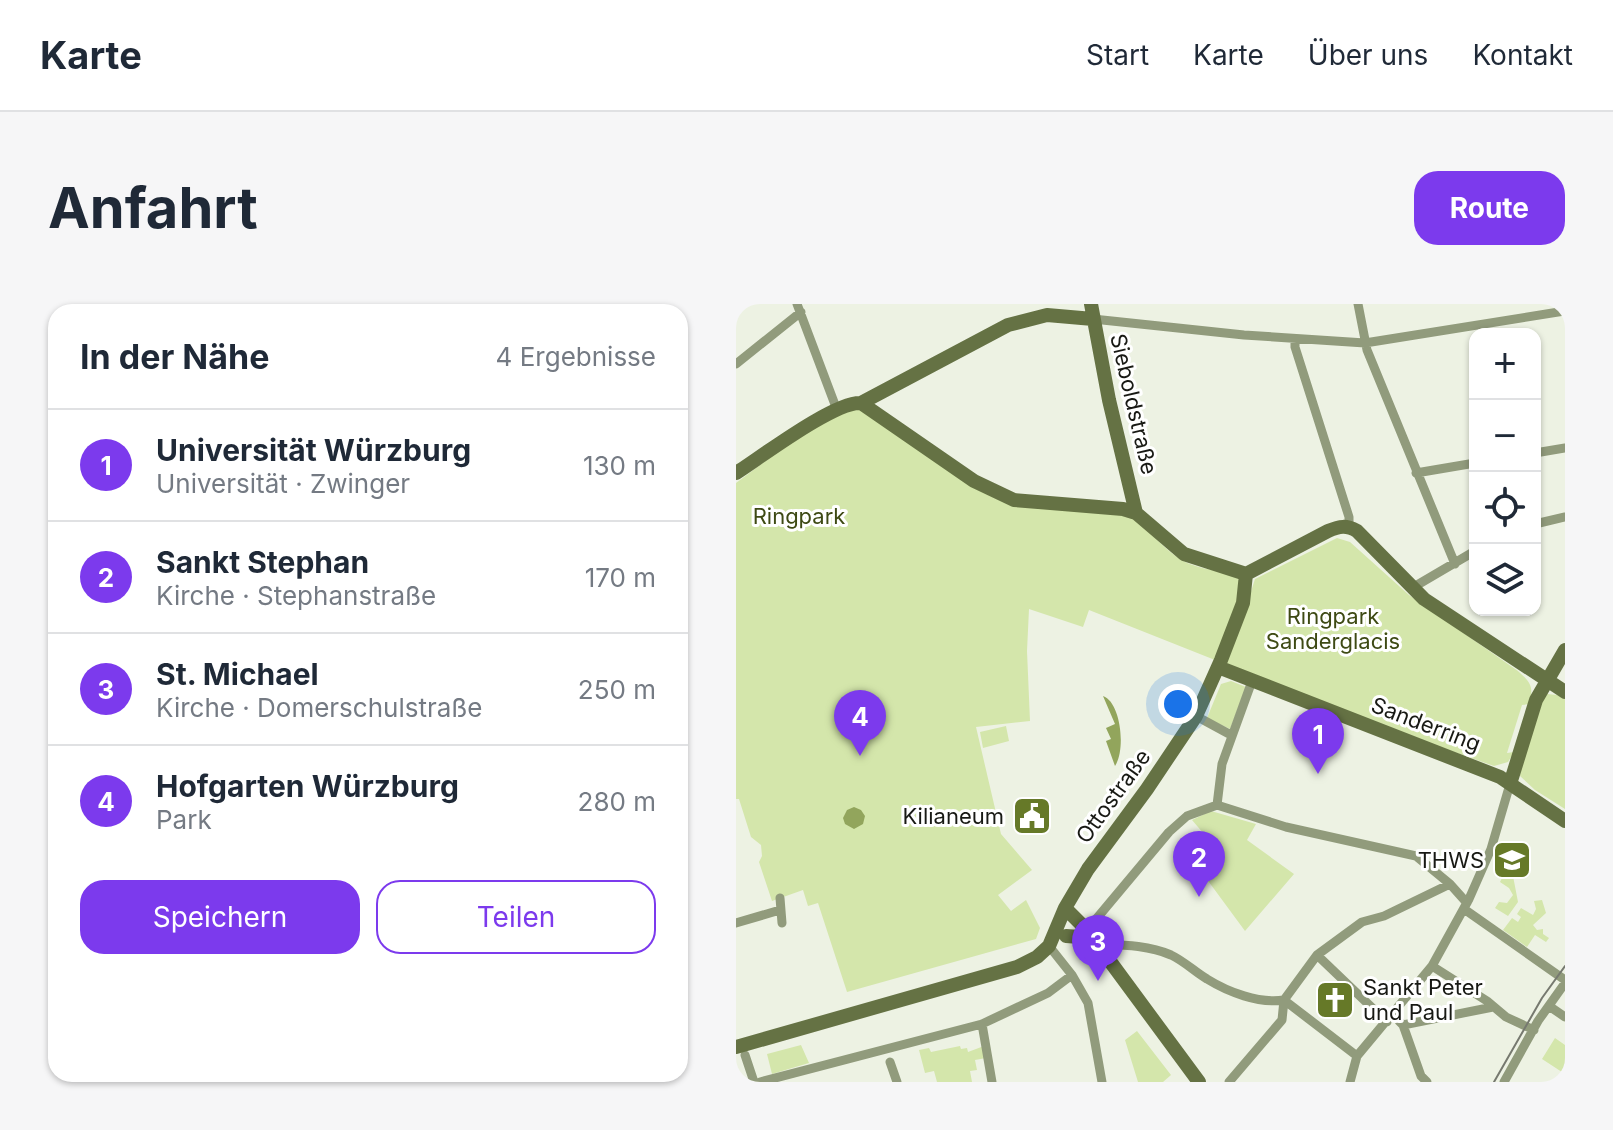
<!DOCTYPE html>
<html lang="de">
<head>
<meta charset="utf-8">
<style>
	body { margin:0; font-family:Inter,sans-serif; background:#f6f6f7; color:#1f2937 }
	.controls { position:absolute; right:24px; top:24px; display:grid; overflow:hidden; border-radius:16px; box-shadow:0 2px 6px #0004 }
	.controls button { width:72px; height:72px; display:grid; place-items:center; padding:0; border:0; border-bottom:2px solid #e0e1e3; background:#fff; color:#1f2937; font:40px sans-serif }
	.you { position:absolute; left:442px; top:400px; width:28px; height:28px; margin:-20px; border:6px solid #fff; border-radius:50%; background:#1a73e8; box-shadow:0 0 0 12px #1a73e833 }
	.badge { display:grid; place-items:center; width:52px; height:52px; border-radius:50%; background:#7c3aed; color:#fff; font-size:26px; font-weight:700 }
	.pin { position:absolute; translate:-50% -66px; filter:drop-shadow(0 2px 4px #0008) }
	.pin::after { content:''; position:absolute; top:42px; width:28px; height:24px; background:inherit; clip-path:polygon(0 0,100% 0,50% 100%) }
	.list { margin:0; padding:0; list-style:none }
	h2 { display:flex; justify-content:space-between; align-items:center; height:104px; margin:0; padding:0 32px; font-size:34px }
	h2 small { font-size:26px; font-weight:400; color:#747a83 }
	.list li { display:grid; grid-template-columns:52px 1fr auto; gap:24px; align-items:center; box-sizing:border-box; height:112px; padding:0 32px; border-top:2px solid #e0e1e3 }
	.list b { display:block; font-size:30px; white-space:nowrap }
	.list p { margin:0; font-size:26px; white-space:nowrap; color:#747a83 }
	.list em { font-size:26px; font-style:normal; color:#747a83 }
	.actions { display:flex; gap:16px; padding:24px 32px }
	.actions a { flex:1; padding:18px 0; border:2px solid #7c3aed; border-radius:24px; text-align:center; font-size:28px; color:#7c3aed }
	.actions .main { background:#7c3aed; color:#fff }
	.icon { flex:none; width:44px; height:44px; fill:none; stroke:currentColor; stroke-width:2; stroke-linecap:round; stroke-linejoin:round }
	.map { position:relative; flex:none; width:829px; height:778px; overflow:hidden; border-radius:24px }
	header { display:flex; align-items:center; gap:48px; box-sizing:border-box; height:112px; padding:0 40px; background:#fff; border-bottom:2px solid #e0e1e3 }
	header strong { font-size:38px }
	nav { display:flex; gap:44px; margin-inline-start:auto; font-size:28px }
	.intro { display:flex; align-items:center; justify-content:space-between; box-sizing:border-box; height:192px; padding:0 48px }
	h1 { margin:0; font-size:56px }
	.button { padding:20px 36px; border-radius:24px; background:#7c3aed; color:#fff; font-size:28px; font-weight:700 }
	main { display:flex; gap:48px; padding:0 48px }
	aside { flex:1; background:#fff; border-radius:24px; box-shadow:0 2px 6px #0004 }
	.map>svg:first-child { display:block }
	.green { fill:#d4e6ab }
	.water { fill:#92a55c }
	.lines { fill:none; stroke-linecap:round; stroke-linejoin:round }
	.street { stroke:#919b7c; stroke-width:9 }
	.secondary { stroke:#657244; stroke-width:14 }
	.tram { stroke:#76796f; stroke-width:2 }
	.labels { text-anchor:middle; stroke-width:6; stroke-linejoin:round; paint-order:stroke }
	.street-label { font-size:22px; fill:#181914; stroke:#fff }
	.park-label { font-size:22px; fill:#3e4a14; stroke:#fff }
	.poi-label { font-size:22px; fill:#181914; stroke:#fff; text-anchor:end }
</style>
</head>
<body>
<header>
<strong>Karte</strong>
<nav><a>Start</a><a>Karte</a><a>Über uns</a><a>Kontakt</a></nav>
</header>
<div class="intro"><h1>Anfahrt</h1><a class="button">Route</a></div>
<main>
<aside>
<h2>In der Nähe<small>4 Ergebnisse</small></h2>
<ul class="list">
<li><span class="badge">1</span><div><b>Universität Würzburg</b><p>Universität · Zwinger</p></div><em>130 m</em></li>
<li><span class="badge">2</span><div><b>Sankt Stephan</b><p>Kirche · Stephanstraße</p></div><em>170 m</em></li>
<li><span class="badge">3</span><div><b>St. Michael</b><p>Kirche · Domerschulstraße</p></div><em>250 m</em></li>
<li><span class="badge">4</span><div><b>Hofgarten Würzburg</b><p>Park</p></div><em>280 m</em></li>
</ul>
<div class="actions"><a class="main">Speichern</a><a>Teilen</a></div>
</aside>
<div class="map">
<svg width="829" height="778" viewBox="0 0 829 778">
	<rect width="100%" height="100%" fill="#edf2e3"/>
	<path class="green" d="M119 99 275 201 389 210C413 222 429 250 454 260 471 267 493 268 511 271L479 356 353 306 347 323 293 305 291 347 294 417 240 423 265 530 296 566 262 591 275 607 290 596 304 624 300 635 111 688 82 599 72 602 67 586 36 597 23 558 26 552 25 541 15 533 3 495H0V179L81 118Z
		M601 234 614 238 673 291 782 367C795 379 798 382 793 400L786 401 771 449 778 448 772 458 758 462 486 367 500 334 519 275Z
		M495 377 510 383 494 425 471 414 485 380Z
		M811 390 821 391 829 395V505L799 486 784 472C785 449 796 407 811 390Z
		M270 422 273 437 247 444 244 428Z
		M475 507 520 520 511 536 558 570 509 627 470 574 474 537 456 516Z
		M777 572 782 598 772 612 759 604 763 598 771 599 777 591 773 584 764 578 766 574Z
		M806 596 810 609 797 621 801 626 807 625V630L813 634 810 638 799 631 791 643 767 626 776 614 782 618 785 613 781 610 785 604 797 611 800 605 798 597Z
		M401 727 435 771 427 778H402L389 736Z
		M819 734 829 741V770L806 755Z
		M65 741 73 759 36 770 31 750Z
		M224 742 225 745 231 744 232 748 248 742 250 754 239 756 241 766 234 767 236 778H201L198 767 189 769 183 746 193 744 195 748Z"/>
	<path class="water" d="M367 392C385 398 390 446 379 462L370 437 375 435 370 424 379 420Z
		M118 503 125 506 129 512 127 520 118 525 109 520 107 514 111 506Z"/>
	<g class="lines">
		<path class="street" d="M61 0 101 106
			M622 0 631 46 719 260
			M357 15 508 31 629 39 829 7
			M559 35V43L613 213V223
			M0 60 65 8
			M799 149 829 144
			M680 169 739 159
			M799 220 829 213
			M676 284 739 247
			M460 412 495 431
			M481 501 486 460 516 377
			M44 594 46 619
			M728 605 829 676
			M0 619 44 606
			M351 626 433 528 451 512 481 501 550 523 680 552 714 580 731 599
			M361 640C386 641 412 641 435 651 448 657 459 668 471 675 492 688 523 700 548 696
			M313 642 336 671 352 699 366 778
			M581 651 651 718
			M696 662 751 697 770 713 798 726
			M548 696 581 651 626 618 648 612 714 580
			M548 696 621 752
			M813 702 829 713
			M663 717 667 721 685 772 691 778
			M246 720 256 778
			M667 721 757 703
			M9 751 18 778
			M154 758 161 778
			M24 778 246 720 312 689 336 671
			M493 778 546 716 548 696
			M614 778 621 752 696 662 733 595 755 545 774 480
			M768 778 802 717 829 679"/>
		<path class="secondary" d="M355 0 373 96 400 209
			M125 99 272 21 311 11 357 15
			M0 169C25 153 99 97 125 99L238 177 278 196 387 205 400 209 448 250 510 270 592 227C604 222 610 221 621 227L688 295 829 388
			M482 363 764 473 829 517
			M774 480 800 396 829 346
			M329 604 351 626 463 778
			M330 632 344 633 361 640
			M0 743 281 663 301 653 313 642 329 604 352 565 411 485 460 412 485 356 507 299 510 270"/>
		<path class="tram" d="M758 778 806 694 829 662"/>
	</g>
	<defs>
		<symbol id="civic-square" viewBox="-11 -11 22 22"><rect x="-9" y="-9" width="18" height="18" rx="4" fill="#667928" stroke="#fff"/><path d="M-.6-6.5H3V-4.5H.6V-3L4-1V1h2V6H-6V1h2V-1L-.6-3ZM-1.2 2.5V6h2.4V2.5Z" fill="#fff"/></symbol>
		<symbol id="university-square" viewBox="-11 -11 22 22"><rect x="-9" y="-9" width="18" height="18" rx="4" fill="#667928" stroke="#fff"/><path d="M0-5L7-2L0 1L-7-2ZM-4 1L0 2.5L4 1V4Q0 6-4 4Z" fill="#fff"/></symbol>
		<symbol id="church-square" viewBox="-11 -11 22 22"><rect x="-9" y="-9" width="18" height="18" rx="4" fill="#667928" stroke="#fff"/><path d="M-1.2-6h2.4v3.5h3.3v2.4h-3.3V6h-2.4V-.1h-3.3v-2.4h3.3Z" fill="#fff"/></symbol>
	</defs>
	<g fill-rule="evenodd">
		<use href="#civic-square" x="274" y="490" width="44" height="44"/>
		<use href="#university-square" x="754" y="534" width="44" height="44"/>
		<use href="#church-square" x="577" y="674" width="44" height="44"/>
	</g>
	<g class="labels">
		<g class="street-label">
			<text transform="translate(398 100) rotate(77)" y="8">Sieboldstraße</text>
			<text transform="translate(690 420) rotate(21)" y="8">Sanderring</text>
			<text transform="translate(377 492) rotate(-54)" y="8">Ottostraße</text>
		</g>
		<g class="park-label">
			<text x="63" y="220">Ringpark</text>
			<text x="597" y="320">Ringpark<tspan x="597" dy="25">Sanderglacis</tspan></text>
		</g>
		<g class="poi-label">
			<text x="268" y="520">Kilianeum</text>
			<text x="748" y="564">THWS</text>
			<text x="627" y="691" text-anchor="start">Sankt Peter<tspan x="627" dy="25">und Paul</tspan></text>
		</g>
	</g>
</svg>
<div class="controls">
<button>+</button>
<button>−</button>
<button><svg class="icon" aria-label="locate" viewBox="0 0 24 24"><circle cx="12" cy="12" r="6"/><path d="M12 2v4M12 18v4M2 12h4M18 12h4"/></svg></button>
<button><svg class="icon" aria-label="layers" viewBox="0 0 24 24"><path d="M12 4l9 5-9 5-9-5zM3 14l9 5 9-5"/></svg></button>
</div>
<div class="you"></div>
<div class="pin badge" style="left:582px;top:470px">1</div>
<div class="pin badge" style="left:463px;top:593px">2</div>
<div class="pin badge" style="left:362px;top:677px">3</div>
<div class="pin badge" style="left:124px;top:452px">4</div>
</div>
</main>
</body>
</html>
